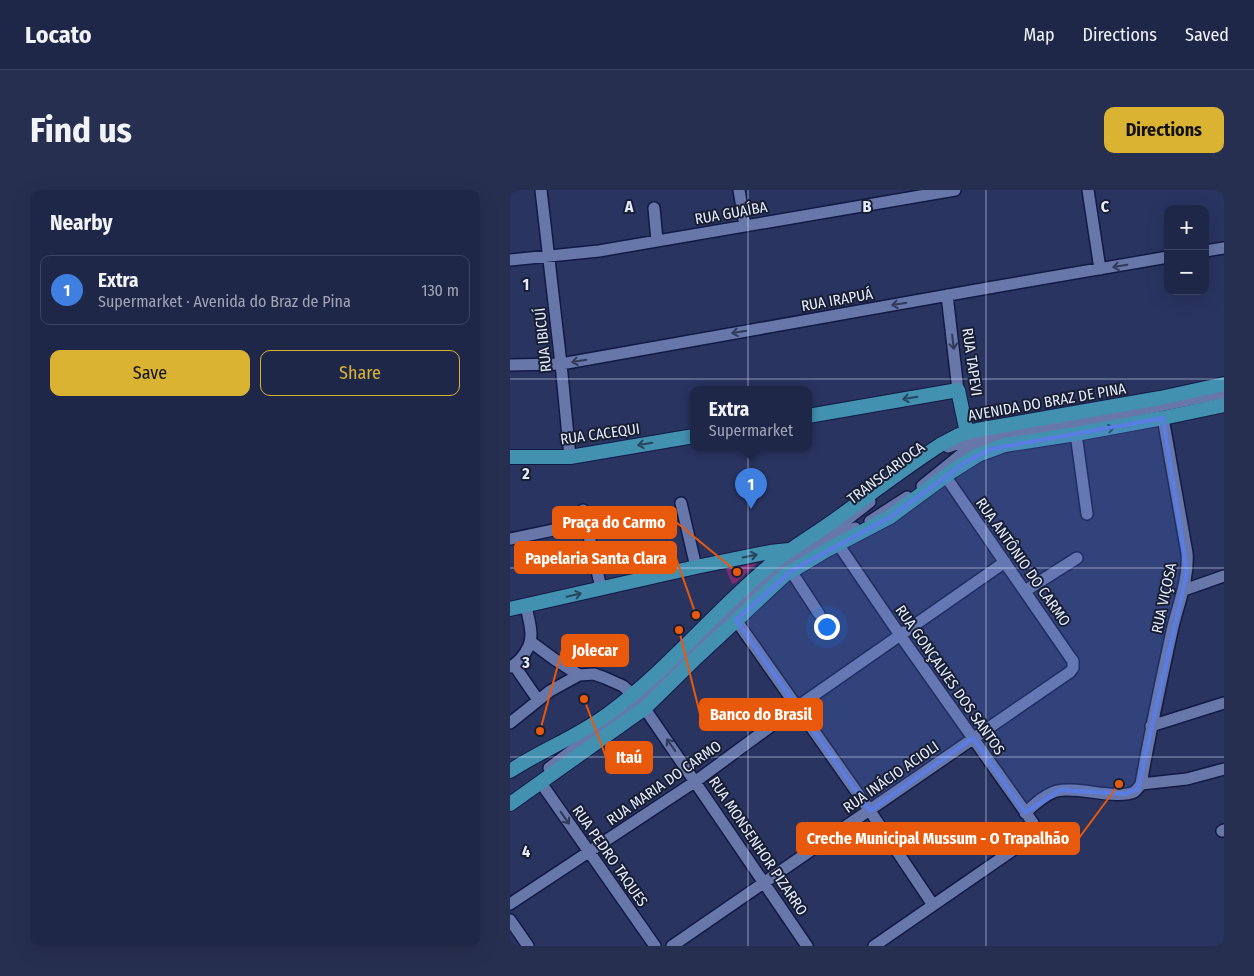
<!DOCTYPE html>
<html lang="en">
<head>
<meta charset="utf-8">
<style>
	body { margin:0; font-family:"Fira Sans Condensed",sans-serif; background:#272f50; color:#f1f3f6 }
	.controls { position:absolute; right:15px; top:15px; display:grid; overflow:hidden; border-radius:10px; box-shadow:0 5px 20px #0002 }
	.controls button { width:45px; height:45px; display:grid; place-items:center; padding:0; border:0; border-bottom:1px solid #3c4461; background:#1f2749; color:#f1f3f6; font:25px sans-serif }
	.you { position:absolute; left:316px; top:436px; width:18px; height:18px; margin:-12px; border:4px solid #fff; border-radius:50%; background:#1a73e8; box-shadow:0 0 0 8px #1a73e833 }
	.badge { display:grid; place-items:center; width:32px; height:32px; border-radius:50%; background:#dab333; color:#fff; font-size:16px; font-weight:700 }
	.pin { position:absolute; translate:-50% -41px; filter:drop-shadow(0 1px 2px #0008) }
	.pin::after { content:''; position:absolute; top:26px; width:18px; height:15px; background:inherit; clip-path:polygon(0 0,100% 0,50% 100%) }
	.popup { position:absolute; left:180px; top:196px; width:122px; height:65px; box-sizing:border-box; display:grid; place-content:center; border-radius:10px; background:#1f2749; filter:drop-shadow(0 1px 4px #0005); font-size:16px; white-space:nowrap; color:#a1a5b4 }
	.popup b { font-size:19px; color:#f1f3f6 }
	.popup::after { content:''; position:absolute; left:50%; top:100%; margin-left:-10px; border:10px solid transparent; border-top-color:#1f2749 }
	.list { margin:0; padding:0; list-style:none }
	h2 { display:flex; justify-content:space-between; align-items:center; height:65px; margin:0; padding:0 20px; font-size:21px }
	h2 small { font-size:16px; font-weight:400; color:#a1a5b4 }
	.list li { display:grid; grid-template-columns:32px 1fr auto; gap:15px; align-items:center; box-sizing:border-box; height:70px; margin:0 10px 10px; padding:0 10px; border:1px solid #3c4461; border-radius:10px }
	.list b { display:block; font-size:19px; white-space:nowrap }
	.list p { margin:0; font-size:16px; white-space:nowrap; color:#a1a5b4 }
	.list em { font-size:16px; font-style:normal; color:#a1a5b4 }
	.actions { display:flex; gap:10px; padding:15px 20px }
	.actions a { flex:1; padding:11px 0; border:1px solid #dab333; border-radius:10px; text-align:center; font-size:18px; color:#dab333 }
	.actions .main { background:#dab333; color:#111 }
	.map { position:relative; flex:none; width:714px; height:756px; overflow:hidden; border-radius:10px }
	header { display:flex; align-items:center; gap:30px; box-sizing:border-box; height:70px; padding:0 25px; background:#1f2749; border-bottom:1px solid #3c4461 }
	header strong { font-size:24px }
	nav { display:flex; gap:28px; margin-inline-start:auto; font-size:18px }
	.intro { display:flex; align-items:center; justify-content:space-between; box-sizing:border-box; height:120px; padding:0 30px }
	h1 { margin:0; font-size:35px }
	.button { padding:12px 22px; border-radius:10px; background:#dab333; color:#111; font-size:18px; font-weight:700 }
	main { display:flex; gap:30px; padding:0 30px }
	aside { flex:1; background:#1f2749; border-radius:10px; box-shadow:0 5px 20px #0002 }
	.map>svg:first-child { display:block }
	.green { fill:#782c71 }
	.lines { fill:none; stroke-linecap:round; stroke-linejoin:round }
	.minor-casing { stroke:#121a44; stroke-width:14 }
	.major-casing { stroke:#121a44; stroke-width:16 }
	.minor { stroke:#6877a9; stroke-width:11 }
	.major { stroke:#4291b0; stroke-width:14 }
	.oneway { stroke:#303956 }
	.oneway2 { stroke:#27465e }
	.marked { fill:#597de3; fill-opacity:0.2; stroke:#597de3; stroke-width:4; stroke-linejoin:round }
	.grid { fill:none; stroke:#e6ecfd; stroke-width:1; stroke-opacity:0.55 }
	.labels { text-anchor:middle; stroke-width:4; stroke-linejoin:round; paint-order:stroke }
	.street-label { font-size:15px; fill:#e6ecfd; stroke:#181e32 }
	.grid-label { font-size:16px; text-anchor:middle; font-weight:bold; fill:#e6ecfd; stroke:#181e32; stroke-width:4; stroke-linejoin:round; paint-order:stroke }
	.leader { fill:none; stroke:#e8590c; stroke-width:2 }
	.callout-dot { fill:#e8590c; stroke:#181e32; stroke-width:2 }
	.callout { fill:#e8590c; stroke:#e8590c; stroke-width:2 }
	.callout-label { font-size:16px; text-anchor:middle; font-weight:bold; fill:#fff }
</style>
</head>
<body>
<header>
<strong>Locato</strong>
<nav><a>Map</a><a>Directions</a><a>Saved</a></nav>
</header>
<div class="intro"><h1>Find us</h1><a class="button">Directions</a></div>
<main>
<aside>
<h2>Nearby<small></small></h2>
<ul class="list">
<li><span class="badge" style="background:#3f7fe0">1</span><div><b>Extra</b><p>Supermarket · Avenida do Braz de Pina</p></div><em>130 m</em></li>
</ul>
<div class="actions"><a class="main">Save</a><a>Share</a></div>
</aside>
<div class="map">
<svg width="714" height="756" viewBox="0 0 714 756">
	<rect width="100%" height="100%" fill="#293461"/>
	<path class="green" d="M248 367 249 371 226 393 222 394 214 375Z"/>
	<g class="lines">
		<defs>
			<path id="minor" d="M31 0 51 174 60 267
				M229 0 235 36
				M578 0 590 79
				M144 18 147 51
				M695 61 714 58
				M0 70 89 61 445 0
				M437 105 448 200
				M0 175 51 174 478 98 658 67
				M566 244 577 324
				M438 257 462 249 479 248 521 242 714 203
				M412 296 454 262 479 248
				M171 313 186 377
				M73 320 91 398
				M360 331 397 307
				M315 347 360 312
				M0 349 77 333
				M328 354 390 445 523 633 525 640 519 649 364 756
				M281 381 309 424
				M674 400 714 386
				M515 401 567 368
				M226 430 360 621 423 715
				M21 452 44 469 69 485 84 484 95 488 113 496 129 510 297 756
				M4 475 28 510
				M0 477C6 474 11 469 15 463 26 447 19 433 16 416
				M0 533 40 501 69 485
				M641 536 714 513
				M39 578 129 510 217 430 266 381 298 360 345 338
				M31 593 145 756
				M631 594 677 589 714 579
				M515 623C524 615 535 604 547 601 566 596 607 610 624 602 627 600 629 597 631 594 640 542 651 492 662 441 668 414 679 390 677 363L653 228
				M712 641 714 640
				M0 714 186 591 287 517 495 372
				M0 730 18 756
				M162 756 560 482 563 478V471L560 467 436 287"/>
			<path id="major" d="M298 226 448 200 457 243
				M0 267H60L184 246
				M0 419 186 377 260 362 279 360
				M0 581C32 560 67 547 98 524 154 483 199 428 251 383 273 363 298 349 322 332 358 306 393 279 430 255L449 245 467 240 650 208 714 194
				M0 614 135 518 184 470 275 385 317 360 380 327 441 282 468 265 495 255 566 244 653 228 714 215"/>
		</defs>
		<use href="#minor" class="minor-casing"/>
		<use href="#major" class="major-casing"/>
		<use href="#minor" class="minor"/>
		<use href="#major" class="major"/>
	</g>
	<defs><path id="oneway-shaft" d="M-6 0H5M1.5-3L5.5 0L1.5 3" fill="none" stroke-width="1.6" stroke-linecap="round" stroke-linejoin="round" transform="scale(1.25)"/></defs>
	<g class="oneway">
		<use href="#oneway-shaft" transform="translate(610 76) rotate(170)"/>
		<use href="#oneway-shaft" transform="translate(389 114) rotate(170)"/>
		<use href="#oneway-shaft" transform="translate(229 142) rotate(170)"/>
		<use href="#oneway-shaft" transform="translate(443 152) rotate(83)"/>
		<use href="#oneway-shaft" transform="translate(69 171) rotate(170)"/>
		<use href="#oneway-shaft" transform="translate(161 555) rotate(-125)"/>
		<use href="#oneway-shaft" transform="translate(55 628) rotate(55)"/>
	</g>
	<g class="oneway2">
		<use href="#oneway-shaft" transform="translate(400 208) rotate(170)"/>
		<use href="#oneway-shaft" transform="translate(597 239) rotate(-10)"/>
		<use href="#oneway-shaft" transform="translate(135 254) rotate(170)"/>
		<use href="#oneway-shaft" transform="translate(240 366) rotate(-12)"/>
		<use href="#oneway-shaft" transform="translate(64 405) rotate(-13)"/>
	</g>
	<path class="marked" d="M653 228 677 382 628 599 614 604 550 600 515 623 463 548 360 621 226 430 281 381 380 327 457 271 481 259Z"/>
	<path class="grid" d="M238 0V756M476 0V756M0 189H714M0 378H714M0 567H714"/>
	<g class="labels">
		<g class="street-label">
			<text transform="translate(221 23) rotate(-10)" y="5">RUA GUAÍBA</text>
			<text transform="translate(327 110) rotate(-10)" y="5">RUA IRAPUÁ</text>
			<text transform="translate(33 150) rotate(-96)" y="5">RUA IBICUÍ</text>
			<text transform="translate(462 172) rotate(82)" y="5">RUA TAPEVI</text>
			<text transform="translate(537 212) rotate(-10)" y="5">AVENIDA DO BRAZ DE PINA</text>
			<text transform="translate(90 244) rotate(-8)" y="5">RUA CACEQUI</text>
			<text transform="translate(376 283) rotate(-37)" y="5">TRANSCARIOCA</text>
			<text transform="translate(513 372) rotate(55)" y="5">RUA ANTÔNIO DO CARMO</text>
			<text transform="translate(654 408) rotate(-78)" y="5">RUA VIÇOSA</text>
			<text transform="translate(440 490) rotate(55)" y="5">RUA GONÇALVES DOS SANTOS</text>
			<text transform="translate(381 587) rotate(-35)" y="5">RUA INÁCIO ACIOLI</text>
			<text transform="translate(154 593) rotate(-35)" y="5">RUA MARIA DO CARMO</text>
			<text transform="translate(248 656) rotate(56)" y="5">RUA MONSENHOR PIZARRO</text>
			<text transform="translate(100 666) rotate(55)" y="5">RUA PEDRO TAQUES</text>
		</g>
	</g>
	<g class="grid-label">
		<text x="119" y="22">A</text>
		<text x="357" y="22">B</text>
		<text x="595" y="22">C</text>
		<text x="16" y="100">1</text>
		<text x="16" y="289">2</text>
		<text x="16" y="478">3</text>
		<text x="16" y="667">4</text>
	</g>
	<path class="leader" d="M227 382L166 332M186 425L166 368M30 541L52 460M169 440L190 524M74 509L96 567M609 594L569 648"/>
	<g class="callout-dot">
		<circle cx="227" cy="382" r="5"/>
		<circle cx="186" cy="425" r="5"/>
		<circle cx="30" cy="541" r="5"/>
		<circle cx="169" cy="440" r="5"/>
		<circle cx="74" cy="509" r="5"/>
		<circle cx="609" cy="594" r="5"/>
	</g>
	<g class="callout">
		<rect x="43" y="317" width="123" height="31" rx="5"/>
		<rect x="5" y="352" width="161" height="31" rx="5"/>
		<rect x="52" y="445" width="66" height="31" rx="5"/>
		<rect x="190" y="509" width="122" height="31" rx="5"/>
		<rect x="96" y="552" width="46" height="31" rx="5"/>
		<rect x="287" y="633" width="282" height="31" rx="5"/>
	</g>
	<g class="callout-label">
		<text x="104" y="338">Praça do Carmo</text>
		<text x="86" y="374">Papelaria Santa Clara</text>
		<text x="85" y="466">Jolecar</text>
		<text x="251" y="530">Banco do Brasil</text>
		<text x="119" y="573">Itaú</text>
		<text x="428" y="654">Creche Municipal Mussum - O Trapalhão</text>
	</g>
</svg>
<div class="controls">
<button>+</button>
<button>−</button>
</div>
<div class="you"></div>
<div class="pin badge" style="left:241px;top:319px;background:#3f7fe0">1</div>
<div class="popup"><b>Extra</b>Supermarket</div>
</div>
</main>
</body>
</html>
